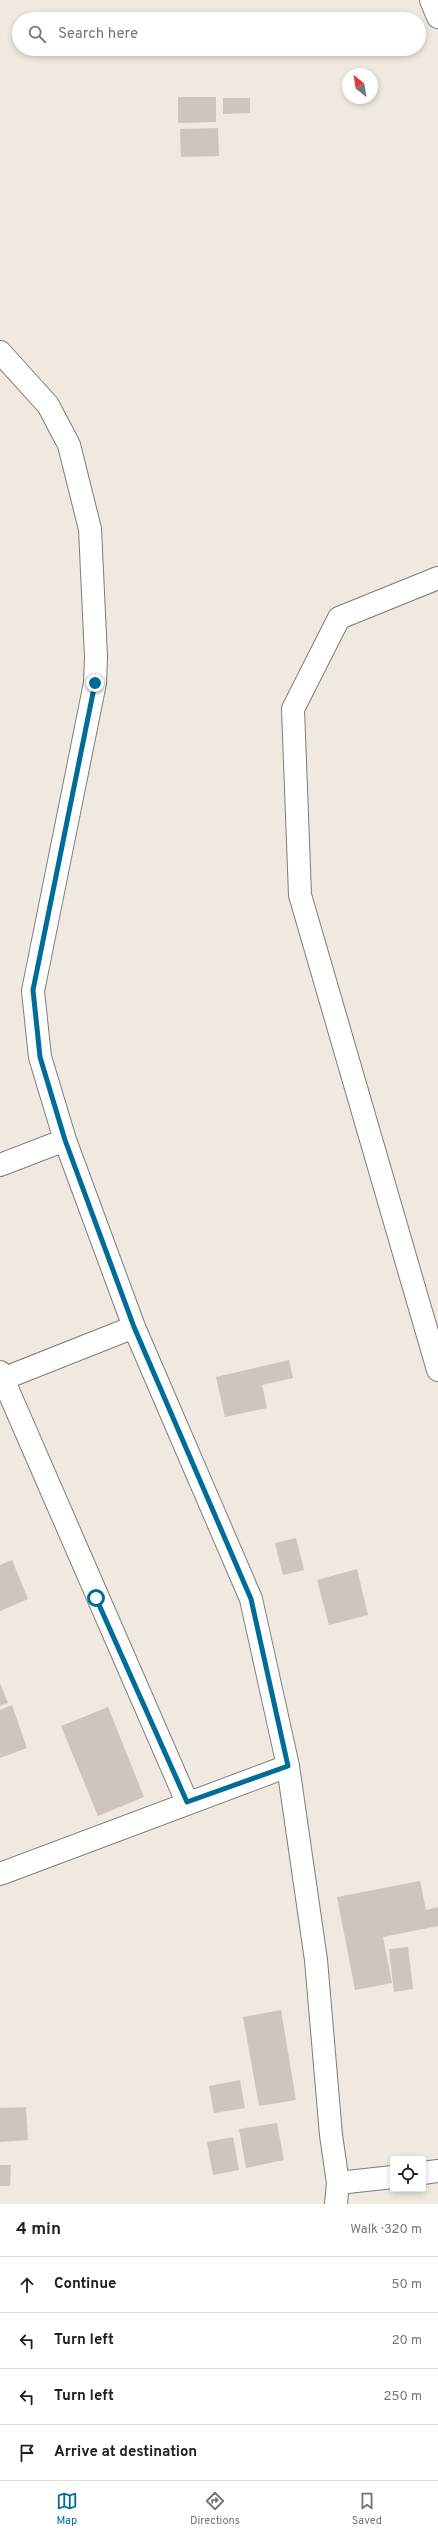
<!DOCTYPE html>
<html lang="en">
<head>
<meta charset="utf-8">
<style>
	body { margin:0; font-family:Overpass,sans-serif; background:#f2f2f2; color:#222 }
	.controls { position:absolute; right:12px; bottom:12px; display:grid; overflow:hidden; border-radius:4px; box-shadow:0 2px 6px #0003 }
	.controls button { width:36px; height:36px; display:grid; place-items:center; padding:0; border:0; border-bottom:1px solid #e0e0e0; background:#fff; color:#222; font:20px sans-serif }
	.compass { position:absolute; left:342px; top:68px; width:36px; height:36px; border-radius:50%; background:#fff; box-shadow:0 2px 6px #0003; rotate:330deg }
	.stop { position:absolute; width:12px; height:12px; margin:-9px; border:3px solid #006d99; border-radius:50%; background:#fff }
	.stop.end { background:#006d99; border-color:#fff; box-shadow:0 1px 4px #0008 }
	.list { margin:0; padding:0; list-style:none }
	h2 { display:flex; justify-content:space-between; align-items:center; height:52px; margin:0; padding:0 16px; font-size:17px }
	h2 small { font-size:13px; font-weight:400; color:#767676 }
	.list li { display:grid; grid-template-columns:26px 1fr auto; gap:12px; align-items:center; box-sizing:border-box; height:56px; padding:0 16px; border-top:1px solid #e0e0e0 }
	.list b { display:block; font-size:15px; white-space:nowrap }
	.list em { font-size:13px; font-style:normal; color:#767676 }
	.icon { flex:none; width:22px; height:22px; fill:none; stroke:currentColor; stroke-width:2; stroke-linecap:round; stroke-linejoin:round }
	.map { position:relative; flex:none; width:438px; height:2204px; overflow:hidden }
	.search { position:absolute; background:#fff; box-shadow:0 2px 6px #0003; left:12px; right:12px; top:12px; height:44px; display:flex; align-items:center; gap:10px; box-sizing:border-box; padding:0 14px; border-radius:22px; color:#767676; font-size:15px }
	.sheet { height:276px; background:#fff }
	nav { display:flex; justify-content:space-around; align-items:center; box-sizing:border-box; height:56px; border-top:1px solid #e0e0e0; background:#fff; font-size:11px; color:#767676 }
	nav a { display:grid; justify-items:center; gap:2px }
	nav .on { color:#006d99 }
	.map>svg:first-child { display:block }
	.building { fill:#cdc5be }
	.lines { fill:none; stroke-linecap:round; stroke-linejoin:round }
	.minor-casing { stroke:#817c75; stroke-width:24 }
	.minor { stroke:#fff; stroke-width:22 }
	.route { stroke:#006d99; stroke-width:5 }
</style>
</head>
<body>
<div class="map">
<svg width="438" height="2204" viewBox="0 0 438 2204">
	<rect width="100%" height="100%" fill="#efe9e1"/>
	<path class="building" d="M178 97H216V122L178 123Z
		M223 98H250V113L223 114Z
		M218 128 219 156 181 157 180 129Z
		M289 1360 293 1378 262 1385 267 1408 225 1417 216 1377Z
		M296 1538 304 1570 283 1575 275 1543Z
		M12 1560 28 1599 0 1611V1565Z
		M357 1569 368 1615 329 1625 317 1580Z
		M0 1683 8 1703 0 1706Z
		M12 1705 27 1748 0 1758V1710Z
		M108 1707 144 1797 98 1816 61 1726Z
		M420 1881 426 1910 438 1907V1926L383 1937 392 1983 355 1990 337 1897Z
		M408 1947 413 1989 394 1992 389 1949Z
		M281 2010 296 2100 259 2106 243 2017Z
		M240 2080 245 2108 214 2113 209 2086Z
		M26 2107 28 2140 0 2142V2108Z
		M277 2123 284 2160 246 2168 239 2129Z
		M233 2137 239 2170 213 2175 207 2142Z
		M0 2165H11L10 2186H0Z"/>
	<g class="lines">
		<defs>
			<path id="minor" d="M431 0 438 17
				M0 352 48 405 69 445 90 529 96 657 95 683 33 991 40 1057 65 1140 134 1327 251 1599 288 1766 316 1960 331 2135 338 2183 336 2204
				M438 578 339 618 293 709 300 895 438 1370
				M0 1165 65 1140
				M0 1372 187 1802
				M0 1380 134 1327
				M0 1874 288 1766
				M423 2173 438 2171
				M338 2183 393 2177"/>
		</defs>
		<use href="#minor" class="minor-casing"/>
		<use href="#minor" class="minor"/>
	</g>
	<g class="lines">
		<path class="route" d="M95 683 33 990 40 1057 65 1140 134 1327 251 1599 288 1766 187 1802 96 1598"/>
	</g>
</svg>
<div class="controls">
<button><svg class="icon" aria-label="locate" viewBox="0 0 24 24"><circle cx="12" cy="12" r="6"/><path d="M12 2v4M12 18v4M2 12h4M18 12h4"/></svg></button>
</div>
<svg class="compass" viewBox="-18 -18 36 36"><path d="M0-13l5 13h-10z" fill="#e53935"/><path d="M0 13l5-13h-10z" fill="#767676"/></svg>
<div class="stop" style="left:96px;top:1598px"></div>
<div class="stop end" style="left:95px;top:683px"></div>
<div class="search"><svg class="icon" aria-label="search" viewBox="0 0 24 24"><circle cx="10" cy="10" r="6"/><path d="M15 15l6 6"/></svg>Search here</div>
</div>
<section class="sheet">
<h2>4 min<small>Walk · 320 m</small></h2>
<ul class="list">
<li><svg class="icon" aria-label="ahead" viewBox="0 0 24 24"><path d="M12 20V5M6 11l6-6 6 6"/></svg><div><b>Continue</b></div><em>50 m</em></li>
<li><svg class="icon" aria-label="left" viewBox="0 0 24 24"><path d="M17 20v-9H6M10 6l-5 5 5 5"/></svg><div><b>Turn left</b></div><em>20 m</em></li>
<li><svg class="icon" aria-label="left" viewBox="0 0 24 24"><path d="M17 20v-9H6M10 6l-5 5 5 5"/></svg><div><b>Turn left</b></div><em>250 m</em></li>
<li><svg class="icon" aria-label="arrive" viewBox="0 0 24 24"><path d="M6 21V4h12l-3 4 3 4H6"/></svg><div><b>Arrive at destination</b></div></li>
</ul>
</section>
<nav>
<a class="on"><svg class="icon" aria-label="map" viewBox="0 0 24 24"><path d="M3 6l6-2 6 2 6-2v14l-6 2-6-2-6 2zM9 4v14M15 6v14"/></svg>Map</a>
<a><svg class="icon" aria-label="directions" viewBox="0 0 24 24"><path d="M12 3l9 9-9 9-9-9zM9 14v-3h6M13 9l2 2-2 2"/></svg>Directions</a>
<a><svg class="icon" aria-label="saved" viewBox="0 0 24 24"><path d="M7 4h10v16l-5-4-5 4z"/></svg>Saved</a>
</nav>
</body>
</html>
